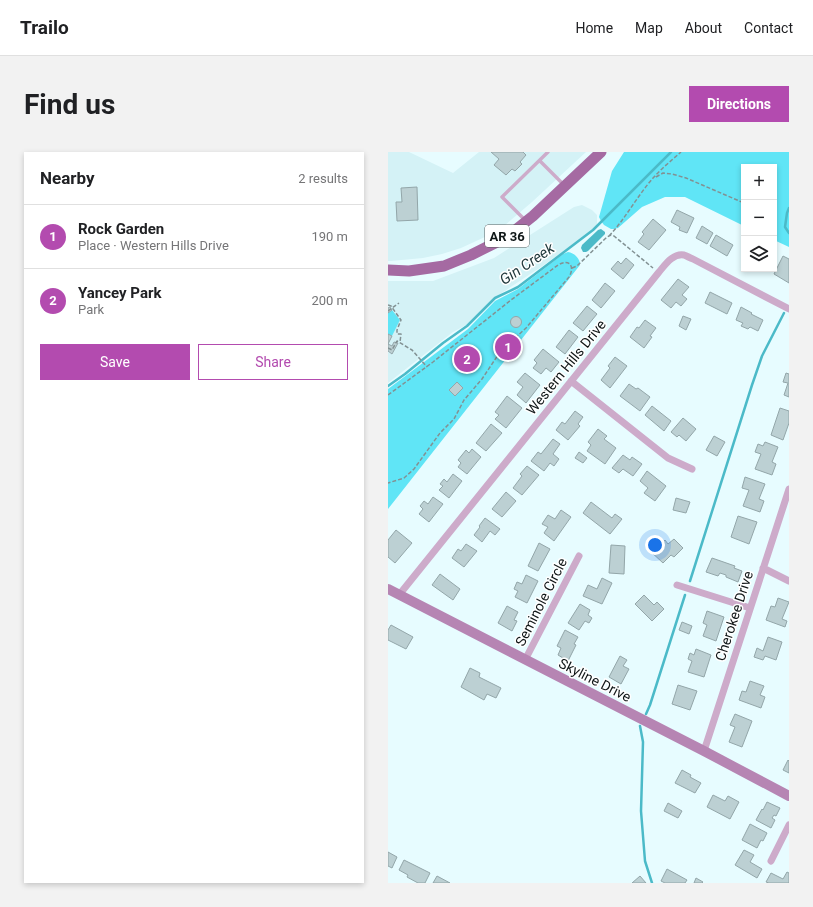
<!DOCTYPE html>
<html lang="en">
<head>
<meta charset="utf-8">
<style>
	body { margin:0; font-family:Roboto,sans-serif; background:#f2f2f2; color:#202124 }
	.controls { position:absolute; right:12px; top:12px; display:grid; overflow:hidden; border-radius:0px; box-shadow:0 2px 6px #0003 }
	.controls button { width:36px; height:36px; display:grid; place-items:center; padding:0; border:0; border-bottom:1px solid #e0e0e0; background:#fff; color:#202124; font:20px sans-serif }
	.you { position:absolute; left:267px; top:393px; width:14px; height:14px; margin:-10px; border:3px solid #fff; border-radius:50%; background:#1a73e8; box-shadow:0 0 0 6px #1a73e833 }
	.badge { display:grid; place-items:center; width:26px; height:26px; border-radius:50%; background:#b34baf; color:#fff; font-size:13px; font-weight:700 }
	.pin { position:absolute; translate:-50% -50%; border:2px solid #fff; box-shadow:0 1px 4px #0006 }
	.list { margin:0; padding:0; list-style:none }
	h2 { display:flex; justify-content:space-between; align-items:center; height:52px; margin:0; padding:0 16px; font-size:17px }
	h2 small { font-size:13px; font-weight:400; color:#757577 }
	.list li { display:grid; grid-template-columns:26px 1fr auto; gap:12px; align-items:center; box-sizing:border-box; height:64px; padding:0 16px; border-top:1px solid #e0e0e0 }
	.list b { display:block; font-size:15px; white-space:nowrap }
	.list p { margin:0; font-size:13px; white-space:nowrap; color:#757577 }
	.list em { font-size:13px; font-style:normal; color:#757577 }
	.actions { display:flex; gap:8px; padding:12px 16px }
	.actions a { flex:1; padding:9px 0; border:1px solid #b34baf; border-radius:0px; text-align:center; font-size:14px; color:#b34baf }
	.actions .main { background:#b34baf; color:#fff }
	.icon { flex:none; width:22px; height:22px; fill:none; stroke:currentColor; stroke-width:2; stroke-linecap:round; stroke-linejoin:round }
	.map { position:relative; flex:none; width:401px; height:731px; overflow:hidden; border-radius:0px }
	header { display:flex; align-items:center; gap:24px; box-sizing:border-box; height:56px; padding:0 20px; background:#fff; border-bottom:1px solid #e0e0e0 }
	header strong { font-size:19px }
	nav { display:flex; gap:22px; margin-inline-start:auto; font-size:14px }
	.intro { display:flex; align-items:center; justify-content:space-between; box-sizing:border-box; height:96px; padding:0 24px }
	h1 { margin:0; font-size:28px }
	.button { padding:10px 18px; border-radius:0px; background:#b34baf; color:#fff; font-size:14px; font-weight:700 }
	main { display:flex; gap:24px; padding:0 24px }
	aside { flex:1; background:#fff; border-radius:0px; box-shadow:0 2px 6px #0003 }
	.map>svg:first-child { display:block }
	.built { fill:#d4f2f6 }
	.green { fill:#60e5f6 }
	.water { fill:#4bbac8 }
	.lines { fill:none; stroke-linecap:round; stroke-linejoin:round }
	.stream { stroke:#4bbac8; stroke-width:2.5 }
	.building { fill:#bcd0d3; stroke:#93a6a9 }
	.path { stroke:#829193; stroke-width:1.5; stroke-dasharray:4 2; stroke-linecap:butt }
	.lane { stroke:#cdabca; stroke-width:3.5 }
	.street { stroke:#cdabca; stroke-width:7 }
	.secondary { stroke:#b685b3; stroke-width:10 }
	.primary { stroke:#a56aa2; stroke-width:11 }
	.labels { text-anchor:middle; stroke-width:3; stroke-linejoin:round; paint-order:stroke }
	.shield { fill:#fff; stroke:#575c5d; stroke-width:1 }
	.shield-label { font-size:13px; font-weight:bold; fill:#0f1617 }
	.street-label { font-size:14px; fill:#0f1617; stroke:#fff }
	.water-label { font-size:15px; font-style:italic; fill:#1f383b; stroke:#fff }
</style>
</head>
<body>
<header>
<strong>Trailo</strong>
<nav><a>Home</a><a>Map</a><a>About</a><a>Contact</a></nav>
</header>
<div class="intro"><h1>Find us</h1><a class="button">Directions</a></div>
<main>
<aside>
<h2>Nearby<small>2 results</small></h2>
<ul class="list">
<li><span class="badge">1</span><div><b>Rock Garden</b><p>Place · Western Hills Drive</p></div><em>190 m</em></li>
<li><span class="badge">2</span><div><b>Yancey Park</b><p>Park</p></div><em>200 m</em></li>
</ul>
<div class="actions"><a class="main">Save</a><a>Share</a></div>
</aside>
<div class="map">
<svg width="401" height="731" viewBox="0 0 401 731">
	<rect width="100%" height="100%" fill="#e7fcff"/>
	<path class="built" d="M0 0H21L65 21 91 0H198L144 50 116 74 99 84 73 96 54 102 35 106 3 109H0Z
		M194 53 204 58 209 63V72L205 78 153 115 106 146 78 173 65 180 0 231V129H45L106 106 186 55Z"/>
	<path class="green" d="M236 0H401V95L386 88V15H356V74L297 45H277L254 55 230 76 226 77H223L216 73 213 69 211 65 224 19Z
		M180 100C187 101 192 107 192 113L0 357V237L80 177 107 149 130 137 175 102Z
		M4 158 12 168 4 184 0 182V161Z"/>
	<path class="water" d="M213 77 217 80V82L200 99 198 100H195L193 96 194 93 210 78Z"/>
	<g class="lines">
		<path class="stream" d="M401 56 399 61 397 75 401 81
			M0 234 17 222 55 191 79 174 107 146 130 135 205 78 283 0
			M302 429 364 233 374 204 396 161
			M258 562 262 553 297 443
			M252 574 255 590 253 659 257 709 264 731"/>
	</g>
	<path class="building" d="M103 0H135L138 3 132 10 134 12 127 19 124 17 118 23 106 13 111 7Z
		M29 35 30 68 9 69 8 50H14L13 36Z
		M289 58 306 66 299 81 291 78 292 75 283 70Z
		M265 67 278 78 261 98 250 90 256 82 254 80Z
		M314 74 325 81 319 92 308 86Z
		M328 83 345 93 339 104 322 94Z
		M395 104 401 107V131L386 122Z
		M238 106 246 113 235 127 223 117 230 109 233 112Z
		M290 127 301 135 294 143 299 147 293 154 288 150 283 156 273 148Z
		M217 131 227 139 213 156 204 148Z
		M322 140 344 151 339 162 317 151Z
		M199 154 209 162 195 179 185 171Z
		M2 155 4 158 0 161V156Z
		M353 155 364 161 363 162 375 168 370 179 362 175 360 177 353 174 355 171 348 168Z
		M295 164 303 167 298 178 291 174Z
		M122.5 170a5.5 5.5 0 1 1 11 0a5.5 5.5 0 1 1-11 0Z
		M257 168 268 176 262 184 264 185 256 196 242 185 249 175 251 176Z
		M181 178 190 185 177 202 168 195Z
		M0 182 4 184 0 192Z
		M6 190 10 191 4 202 0 199V192L4 194Z
		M155 197 171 210 163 220 158 216 153 222 145 216 149 211 146 208Z
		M227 205 239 214 222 236 213 228 222 216 220 214Z
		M137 221 152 233 138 251 129 243 135 235 129 230Z
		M398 221 401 222V245L396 243 400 231 395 230Z
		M69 230 75 236 67 244 61 238Z
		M241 232 248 237 250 236 262 245 252 259 232 244Z
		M119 244 134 256 118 276 107 267 111 263 107 260Z
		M264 254 283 269 276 279 257 263Z
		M392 256 401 259V271L395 288 383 283Z
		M187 259 195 265 190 272 192 274 180 288 168 278 174 270 177 272Z
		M295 266 308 277 298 289 291 283 289 285 283 280Z
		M103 272 114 281 98 299 88 291Z
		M210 277 219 284 216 287 228 296 217 312 199 299 203 293 200 290Z
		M326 284 337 290 329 304 318 298Z
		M165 287 172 292 165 302 171 307 166 314 162 311 156 319 143 309 150 300 153 302Z
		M377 290 390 295 384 310 388 312 384 323 367 317 373 302 367 300 370 292 375 294Z
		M84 297 93 305 79 322 70 315 73 311 70 308 78 298 81 301Z
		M191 300 199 306 195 311 187 306Z
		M235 303 242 308 244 305 254 312 245 324 235 317 231 321 224 316Z
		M139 314 151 323 134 343 125 336 134 324 132 322Z
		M259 319 278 334 267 349 256 341 260 336 252 329Z
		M65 322 74 329 61 346 51 338 55 334 52 332 56 327 59 330Z
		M357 325 377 332 371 347 376 349 372 360 355 354 361 338 354 336Z
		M118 340 128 349 114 365 104 357Z
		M45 345 55 352 41 370 31 362 35 357 32 354 36 349 40 352Z
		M288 346 302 350 298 361 285 358Z
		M203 350 224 366 227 362 234 367 222 382 195 361Z
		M173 358 183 365 166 389 156 381 160 375 154 372 160 363 167 367Z
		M350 364 369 370 361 392 343 385Z
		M97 366 112 377 107 383 102 379 94 390 86 383 92 375 91 374Z
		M8 378 24 391 7 411 0 405V388Z
		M286 387 295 396 286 405 283 403 275 411 261 398 268 390 272 393 277 388 280 392Z
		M151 391 162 397 150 419 140 414Z
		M78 392 89 399 76 415 64 406 70 397 73 399Z
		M223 393 237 394 236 422 221 421Z
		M324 406 347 414 346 416 354 419 350 430 338 425V423L332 421 330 424 318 420Z
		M52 422 72 437 65 448 44 433Z
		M138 423 150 429 139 451 127 445 130 439 126 437 129 430 134 432Z
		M214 426 224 431 214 452 195 444 200 433 209 437Z
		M256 443 266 453 269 450 276 457 264 469 247 452Z
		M390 446 401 450 394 467 399 469 397 475 378 468 383 454 387 455Z
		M192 452 202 458 200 463 204 466 201 471 197 469 191 478 180 471Z
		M119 454 130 460 126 468 129 469 124 479 110 471Z
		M319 459 336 465 328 489 315 484 319 473 315 471Z
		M294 470 304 474 301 482 291 478Z
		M3 473 25 485 18 497 0 488V478Z
		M177 478 190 485 186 492 188 493 180 509 170 503 173 496 169 494Z
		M380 485 394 490 388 508 377 504 375 508 366 505 369 496 375 499Z
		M308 497 323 503 316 525 300 520 304 509 300 507 302 501 306 503Z
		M232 504 239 508 235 514 241 517 233 532 221 525Z
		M82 516 92 521 91 525 113 536 108 546 99 542 96 548 73 535Z
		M362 529 376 534 372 543 377 545 373 556 351 548 354 539 358 540Z
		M290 533 309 539 302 558 284 552Z
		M347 562 364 569 354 595 341 590 347 575 342 573Z
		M400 608 401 609V621L395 618Z
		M294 618 303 623 302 625 313 631 307 641 287 631Z
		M325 643 337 649 340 644 351 650 342 667 319 655Z
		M379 650 392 656 388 664 386 663 384 666 387 668 383 676 368 668 374 657 375 658Z
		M280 651 294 659 290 666 276 659Z
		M362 672 379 681 375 689 373 688 369 696 354 688Z
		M356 698 366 703 362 710 374 717 369 726 347 713Z
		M0 700 9 705 4 716 0 714Z
		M16 708 42 721 37 731H30L19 725 20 723 11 718Z
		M279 717 299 728 297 731H277L273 729Z
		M399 720 401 721V731H381L378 730 383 721 395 727Z
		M49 724 62 731H45Z
		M252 724 258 731H244Z
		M308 726 315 730 314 731H306Z"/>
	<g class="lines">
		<path class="path" d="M268 25 275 21 284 22 298 26 356 51
			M221 84C238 66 249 44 266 25 274 16 284 8 293 0
			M184 116 189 114 219 85 223 83 226 84 265 116
			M0 153 3 154 13 168 9 178V182H13L12 190
			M0 159 11 151
			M0 196 4 198 9 189 24 198 39 215
			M0 243 45 210 123 148 170 113C182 106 187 115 181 125L138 176 112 200 94 227 76 248 66 267 52 281 26 317 16 326 0 331"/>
		<path class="lane" d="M152 9 176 33
			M138 69 114 45 160 0"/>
		<path class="street" d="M183 229 280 306 304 317
			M375 416 401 429
			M289 433 362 456
			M11 443 271 120C277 113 285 101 296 103 299 104 302 106 305 107L401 157
			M137 508 191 404
			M316 599 401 337
			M383 709 401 673"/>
		<path class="secondary" d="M0 437 316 599 401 644"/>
		<path class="primary" d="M0 118 21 119 56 114 83 103 111 89 125 80 145 64 213 0"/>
	</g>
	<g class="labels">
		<rect class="shield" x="97" y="73" width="44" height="22" rx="3"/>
		<g class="shield-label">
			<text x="119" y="89">AR 36</text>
		</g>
		<g class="street-label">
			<text transform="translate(178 215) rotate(-51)" y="5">Western Hills Drive</text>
			<text transform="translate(153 450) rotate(-63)" y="5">Seminole Circle</text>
			<text transform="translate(346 464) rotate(-72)" y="5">Cherokee Drive</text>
			<text transform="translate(207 528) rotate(27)" y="5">Skyline Drive</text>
		</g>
		<g class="water-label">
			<text transform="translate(139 112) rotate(-34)" y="5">Gin Creek</text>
		</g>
	</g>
</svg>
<div class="controls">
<button>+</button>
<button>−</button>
<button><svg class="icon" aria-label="layers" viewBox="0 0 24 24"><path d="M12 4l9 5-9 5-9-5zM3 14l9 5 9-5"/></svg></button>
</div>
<div class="you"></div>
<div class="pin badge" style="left:120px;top:195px">1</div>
<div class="pin badge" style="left:79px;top:207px">2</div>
</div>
</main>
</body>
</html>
